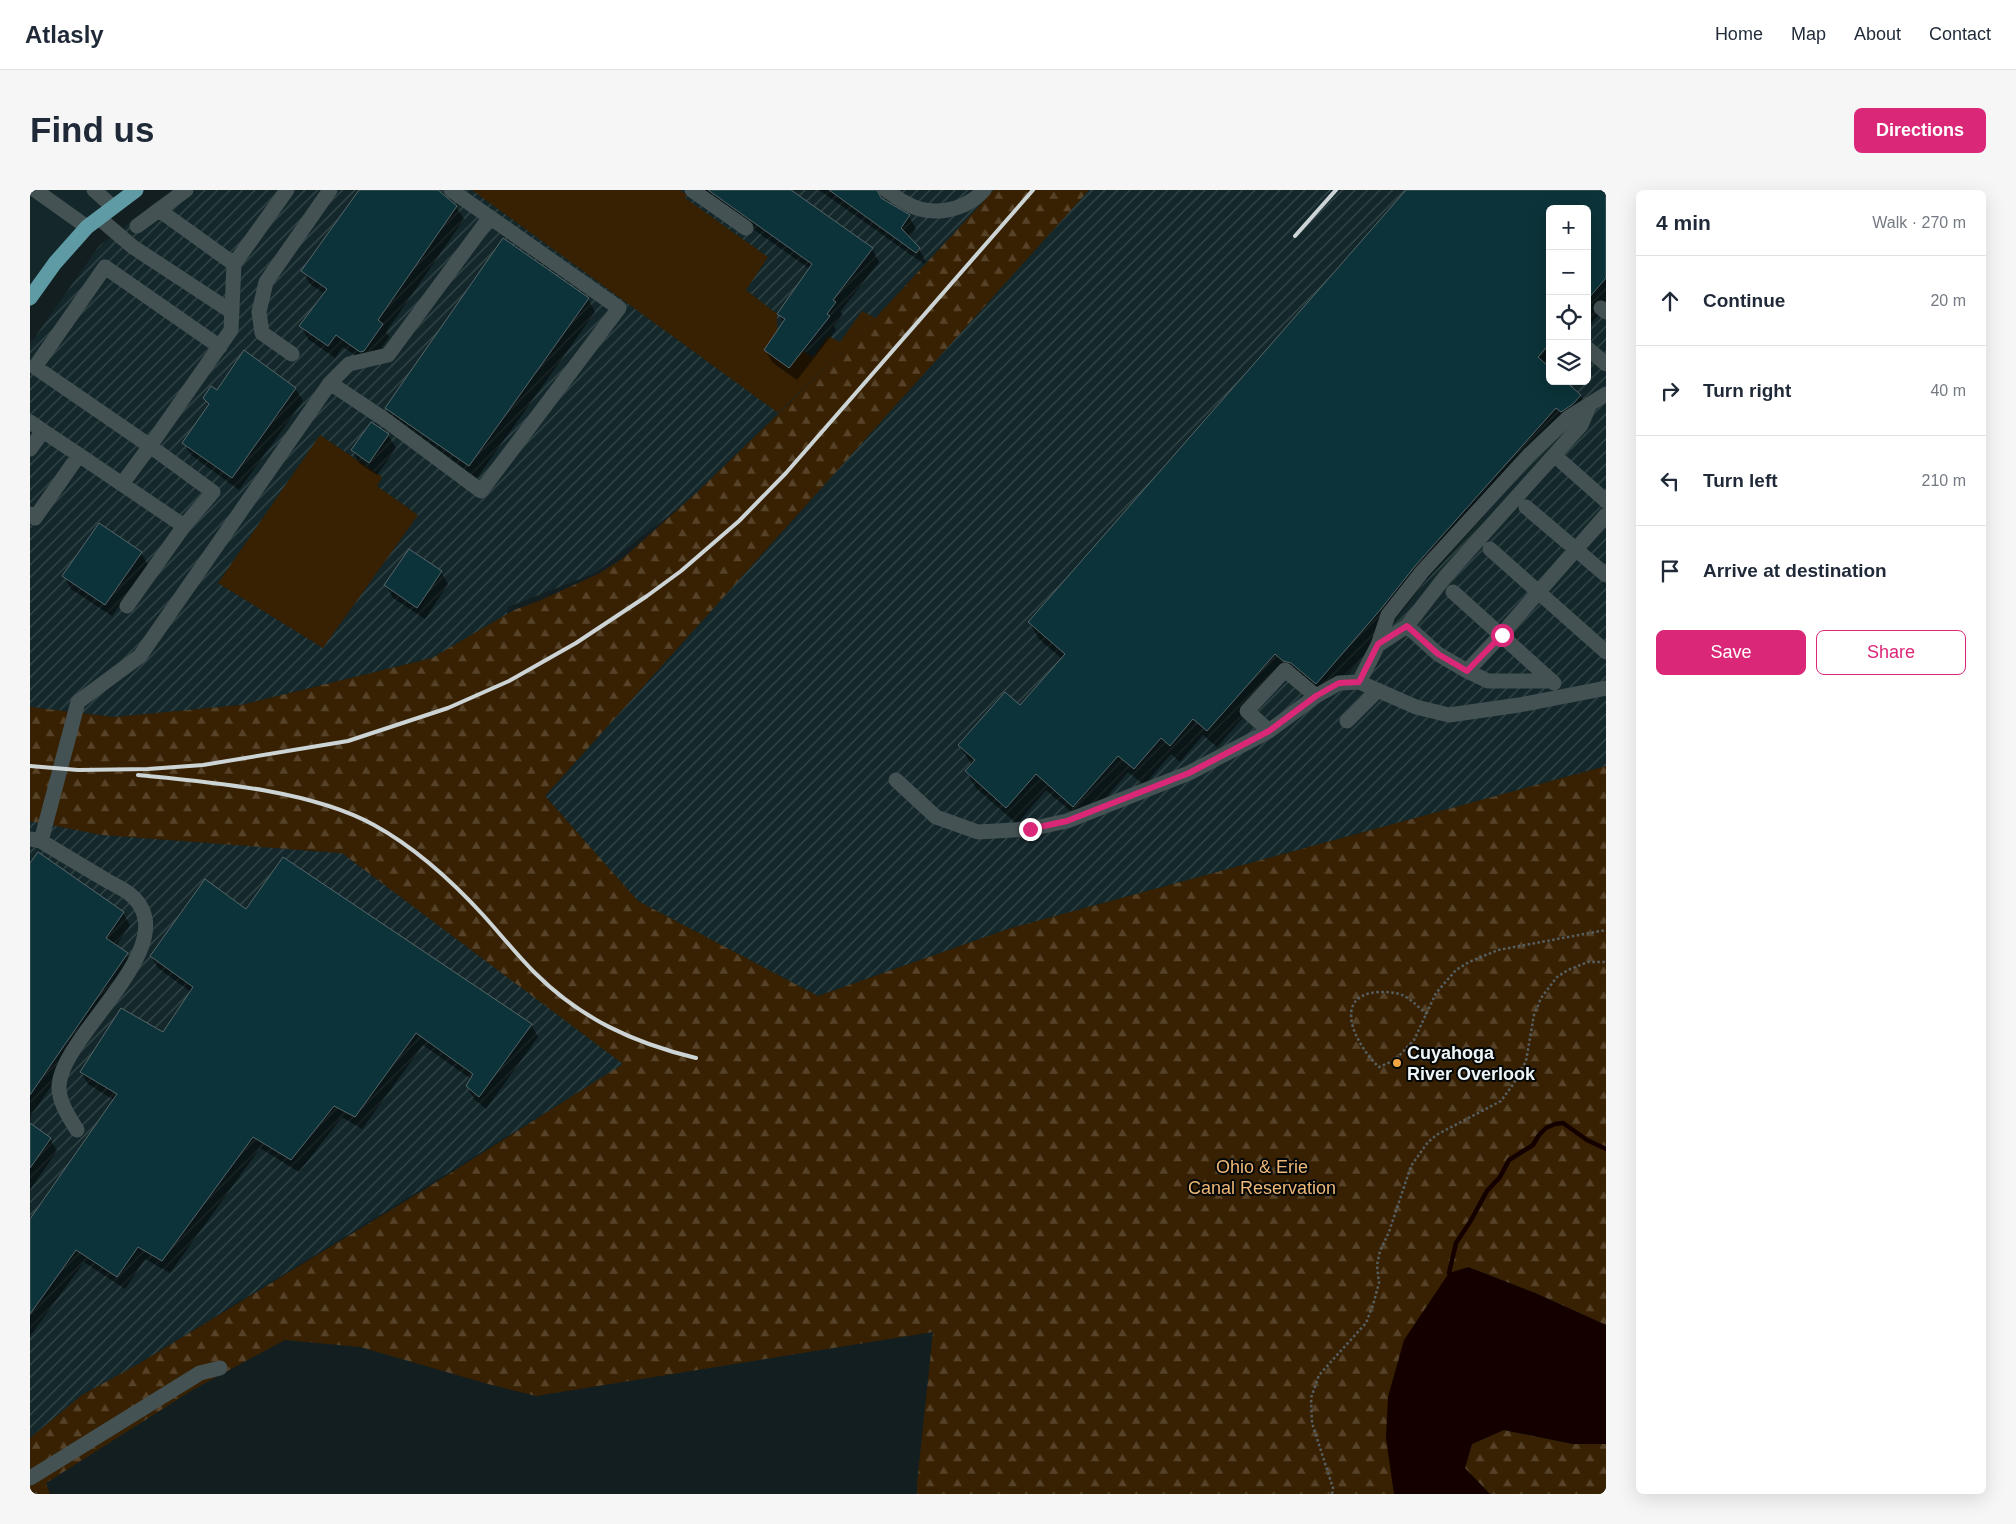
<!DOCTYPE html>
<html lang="en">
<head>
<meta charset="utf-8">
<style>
	body { margin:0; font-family:Helvetica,sans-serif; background:#f6f6f7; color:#1f2937 }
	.controls { position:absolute; right:15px; top:15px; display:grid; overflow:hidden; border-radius:8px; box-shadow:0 5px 20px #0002 }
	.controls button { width:45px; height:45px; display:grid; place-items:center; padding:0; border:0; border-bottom:1px solid #e0e1e3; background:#fff; color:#1f2937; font:25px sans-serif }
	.stop { position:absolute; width:15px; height:15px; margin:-11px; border:4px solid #db2777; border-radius:50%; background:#fff }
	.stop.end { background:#db2777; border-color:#fff; box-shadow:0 1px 5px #0008 }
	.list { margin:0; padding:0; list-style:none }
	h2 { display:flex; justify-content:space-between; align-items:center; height:65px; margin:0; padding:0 20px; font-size:21px }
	h2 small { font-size:16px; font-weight:400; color:#747a83 }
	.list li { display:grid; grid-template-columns:32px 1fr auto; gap:15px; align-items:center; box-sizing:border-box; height:90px; padding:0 20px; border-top:1px solid #e0e1e3 }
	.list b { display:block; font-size:19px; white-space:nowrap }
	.list em { font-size:16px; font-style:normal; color:#747a83 }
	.actions { display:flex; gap:10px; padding:15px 20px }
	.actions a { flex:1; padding:11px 0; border:1px solid #db2777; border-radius:8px; text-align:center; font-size:18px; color:#db2777 }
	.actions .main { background:#db2777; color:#fff }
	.icon { flex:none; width:28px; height:28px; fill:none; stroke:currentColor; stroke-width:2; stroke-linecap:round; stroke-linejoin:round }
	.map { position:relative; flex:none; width:1576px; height:1304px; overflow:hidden; border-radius:8px }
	header { display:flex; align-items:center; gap:30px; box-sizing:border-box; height:70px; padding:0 25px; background:#fff; border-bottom:1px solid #e0e1e3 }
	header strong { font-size:24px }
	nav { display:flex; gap:28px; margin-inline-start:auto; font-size:18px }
	.intro { display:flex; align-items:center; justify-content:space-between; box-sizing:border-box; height:120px; padding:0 30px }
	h1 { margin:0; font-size:35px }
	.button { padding:12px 22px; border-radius:8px; background:#db2777; color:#fff; font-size:18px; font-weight:700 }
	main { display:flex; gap:30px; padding:0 30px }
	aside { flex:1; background:#fff; border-radius:8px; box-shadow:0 5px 20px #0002 }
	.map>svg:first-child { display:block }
	.built { fill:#14282b }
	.industrial { fill:url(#industrial-furrows); fill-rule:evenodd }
	.green { fill:#382102 }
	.forest { fill:url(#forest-firs) }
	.water { fill:#150000 }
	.shadow { fill:#0007 }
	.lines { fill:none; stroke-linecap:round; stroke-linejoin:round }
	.stream { stroke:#150000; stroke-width:4.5 }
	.building { fill:#0b3339; stroke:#596669 }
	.path { stroke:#566062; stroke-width:2.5; stroke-dasharray:2.5 2.5; stroke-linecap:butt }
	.minor { stroke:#455254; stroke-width:15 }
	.major { stroke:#5f9ba5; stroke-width:15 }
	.rail { stroke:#ccd4d5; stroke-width:4 }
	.route { stroke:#db2777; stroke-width:6 }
	.poi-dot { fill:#f2a541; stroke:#040708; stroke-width:2 }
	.labels { text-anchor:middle; stroke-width:4; stroke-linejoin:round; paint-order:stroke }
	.poi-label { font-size:18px; font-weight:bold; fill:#eef5f6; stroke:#040708; text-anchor:start }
	.park-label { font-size:18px; fill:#efb777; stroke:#040708 }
</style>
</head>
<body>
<header>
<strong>Atlasly</strong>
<nav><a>Home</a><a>Map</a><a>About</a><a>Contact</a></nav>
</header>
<div class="intro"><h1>Find us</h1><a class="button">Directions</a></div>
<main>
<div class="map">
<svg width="1576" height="1304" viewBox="0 0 1576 1304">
	<defs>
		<pattern id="industrial-furrows" width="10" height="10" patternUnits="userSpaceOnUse" patternTransform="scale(1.25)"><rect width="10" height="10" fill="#14282b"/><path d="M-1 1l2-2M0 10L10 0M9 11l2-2" fill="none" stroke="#36484a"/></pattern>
		<pattern id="forest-firs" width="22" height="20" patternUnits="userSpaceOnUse" patternTransform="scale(1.25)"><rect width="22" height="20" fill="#382102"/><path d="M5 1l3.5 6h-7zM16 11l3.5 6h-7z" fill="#554228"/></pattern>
	</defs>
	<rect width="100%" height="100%" fill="#131e20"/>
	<path class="built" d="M0 0H106L83 17 0 108Z"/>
	<path class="industrial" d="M142 0H964L824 151 666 304 565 383 478 417 476 430 402 468 211 515 84 527 0 517V154L69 56Z
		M1059 0H1576V576L981 738 788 806 608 711 515 606ZM1520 19H1557V191H1520Z
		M0 631 72 645 312 663 594 874 110 1173 52 1205 0 1248Z"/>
	<path class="green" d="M442 0H650L657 5 655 8 738 67 716 100 747 124V142L734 160 759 178 773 161 783 167 798 146 810 152 832 121 845 128 824 151 748 223Z
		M290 245 352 287 347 296 388 325 293 458 188 393Z"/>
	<path class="forest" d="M964 0H1059L515 606 608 711 788 806 981 738 1576 576V1135L1505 1103 1438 1077 1364 1292V1304H887V1294L903 1142 506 1206 458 1194 330 1157 255 1150 164 1199 16 1293 20 1304H0V1248L52 1205 110 1173 392 1001 593 874 312 663 72 645 0 631V517L84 527 211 515 402 468 484 420 511 410 568 384 592 369 665 304 824 151Z
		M1474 1240 1543 1254H1576V1304H1460L1434 1278 1442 1254Z"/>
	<path class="water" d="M1438 1077 1505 1103 1576 1135V1254H1543L1474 1240 1442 1254 1435 1278 1460 1304H1364L1356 1248 1358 1207 1374 1150 1419 1083Z"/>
	<path class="shadow" d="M330 0H405L426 17 434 29 356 142 359 147 341 173 338 174 313 157 305 168 278 149 271 136 295 104 280 94 273 81Z
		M667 0H759L842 59 849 72 810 122 813 125 804 136 806 140 767 190 743 173 735 160 754 133 749 124 780 79Z
		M789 0H845L851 9 879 26 886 39 879 48 889 59 896 72 894 74Z
		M1377 0H1576V116L1557 138V19H1520V191L1550 205 1559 222 1536 234 1394 393 1360 436 1296 510 1272 490 1255 480 1187 557 1173 545 1150 572 1141 564 1114 595 1098 582 1054 633 1016 600 987 634 946 598 936 581 942 575 929 555 991 517 1032 469 1009 449 999 432Z
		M558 109 565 122 447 288 363 231 356 218Z
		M265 198 273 211 209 300 161 265 154 253 179 216 174 208 188 202Z
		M341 233 358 245 366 258 347 285 329 273 322 260Z
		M111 363 118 375 82 426 41 399 34 386Z
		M411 382 418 394 395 429 363 408 356 395Z
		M0 675 93 723 100 735 86 756 97 764 104 776 0 927Z
		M216 721 501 834 508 847 456 919 444 909 437 896 441 889 393 855 332 939 312 927 269 982 230 958 140 1083 115 1069 95 1099 54 1072 0 1146V1032L84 910 58 894 51 882 133 844 161 802 128 778 121 766Z
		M0 935 20 949 27 961 0 1000Z"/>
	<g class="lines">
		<path class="stream" d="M1419 1083 1426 1053 1440 1032 1457 1001 1470 987 1479 970 1503 955 1509 945 1516 938 1525 934 1533 933 1557 950 1576 959"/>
	</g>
	<path class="building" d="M329 0H408L427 16 348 130 353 134 334 161 330 162 306 145 298 156 269 136 297 99 271 81Z
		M678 0H761L843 58 803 110 806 112 797 124 800 126 759 178 734 160 755 129 747 124 782 74Z
		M799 0H847L851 8 880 25 871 38 890 58 886 63Z
		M1376 0H1576V88L1557 110V19H1520V153L1508 167 1520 178V191H1535L1551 205 1543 214 1531 222 1526 218 1385 376 1351 419 1286 494 1261 473 1253 471 1245 464 1177 541 1163 529 1140 556 1131 548 1104 579 1088 566 1043 617 1006 584 976 618 935 581 945 570 928 555 975 502 990 515 1035 464 998 432Z
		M473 48 559 108 439 276 355 218Z
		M214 160 266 198 202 288 152 253 179 214 173 208 181 196 187 200Z
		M341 232 359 244 339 273 321 260Z
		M69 333 112 362 75 415 32 386Z
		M379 359 412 381 387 418 354 395Z
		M8 662 94 722 76 748 98 763 0 905V673Z
		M253 667 502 834 449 907 436 896 443 884 386 843 325 927 304 916 261 970 223 947 132 1071 108 1057 87 1087 46 1060 0 1124V1029L87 904 50 882 91 818 133 842 163 797 120 766 175 689 216 719Z
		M0 933 21 948 0 978Z"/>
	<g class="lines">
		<path class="path" d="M1397 824C1390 819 1383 811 1376 807 1368 802 1358 802 1349 802 1299 805 1327 857 1349 877L1365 870 1384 850 1406 803 1426 780 1439 772 1468 760 1576 740
			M1302 1304 1303 1298 1282 1233 1281 1208 1289 1185 1336 1133 1343 1115 1349 1093 1347 1075 1350 1061 1359 1042 1381 976 1398 952 1408 944 1471 911 1484 893 1496 871 1504 825 1511 808 1527 787 1538 780 1558 772H1576"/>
		<path class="minor" d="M5 0 57 37
			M64 0 83 17
			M421 0 589 118 451 301 357 231 300 193 319 174 358 165 460 27
			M662 0 716 38
			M856 0C863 4 869 10 876 13 901 28 935 21 954 0
			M129 20 204 74
			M69 28 103 57 202 122
			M107 36 156 0
			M1571 118 1576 122
			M1557 158 1576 174
			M262 164 232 143 229 122 236 92 300 0
			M0 232 13 241 0 259
			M13 241 49 265
			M1532 272 1576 311
			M92 294 120 256 5 177 75 77 190 157
			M1496 317 1576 385
			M0 324 5 328 49 265 154 336 183 302 120 256 201 140 204 74 257 0
			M1460 359 1576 462
			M1423 402 1524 493
			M97 416 154 336
			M1377 436 1408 464 1437 481
			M1348 455 1377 436 1415 387 1551 235 1559 216
			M1521 491H1458L1437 481 1471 445 1576 325
			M1329 492 1348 455 1358 425 1392 382 1499 265 1539 227 1576 204
			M1286 506 1255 480 1217 521 1239 541 1286 506 1309 493 1329 492 1386 517 1419 525 1489 515 1576 498
			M1317 531 1348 500
			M866 590 906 627 948 642 1000 639 1037 631 1159 583 1239 541
			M0 649 11 651 48 512 110 466 300 193
			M11 651C32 664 54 677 76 690 84 695 95 699 102 706 156 755 33 843 29 895 28 911 39 927 47 940
			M0 1288 170 1183 190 1178"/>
		<path class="major" d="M0 108 25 73 57 37 106 0"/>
		<path class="rail" d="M1265 46 1306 0
			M0 576 48 580 118 579 173 575 318 551 418 518 479 491 546 453 617 406 651 381 709 331 756 283 1003 0
			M108 585C180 592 281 600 344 635 386 658 422 691 454 726 471 745 487 765 505 783 551 829 604 853 666 868"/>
	</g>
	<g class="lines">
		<path class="route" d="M1000 639 1037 631 1159 583 1239 541 1286 506 1309 493 1329 492 1348 454 1377 436 1408 464 1437 481 1472 445"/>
	</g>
	<circle class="poi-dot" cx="1367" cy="873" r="5"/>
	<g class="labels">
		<g class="poi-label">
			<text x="1377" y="869">Cuyahoga<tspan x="1377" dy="21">River Overlook</tspan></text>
		</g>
		<g class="park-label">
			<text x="1232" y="983">Ohio &amp; Erie<tspan x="1232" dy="21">Canal Reservation</tspan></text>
		</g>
	</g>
</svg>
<div class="controls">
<button>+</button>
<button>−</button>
<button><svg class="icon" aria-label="locate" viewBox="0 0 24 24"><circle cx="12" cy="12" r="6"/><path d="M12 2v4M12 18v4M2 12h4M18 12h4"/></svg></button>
<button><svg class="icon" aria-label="layers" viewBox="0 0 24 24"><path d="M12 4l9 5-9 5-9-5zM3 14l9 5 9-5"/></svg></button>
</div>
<div class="stop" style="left:1472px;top:445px"></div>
<div class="stop end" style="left:1000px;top:639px"></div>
</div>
<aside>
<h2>4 min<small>Walk · 270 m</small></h2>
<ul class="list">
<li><svg class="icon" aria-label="ahead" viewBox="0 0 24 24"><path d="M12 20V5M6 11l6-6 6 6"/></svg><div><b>Continue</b></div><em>20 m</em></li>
<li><svg class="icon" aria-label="right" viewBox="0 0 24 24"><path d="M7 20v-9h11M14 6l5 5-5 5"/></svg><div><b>Turn right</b></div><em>40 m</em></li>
<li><svg class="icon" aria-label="left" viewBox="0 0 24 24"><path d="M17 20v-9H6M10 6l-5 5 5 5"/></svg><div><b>Turn left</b></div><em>210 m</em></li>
<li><svg class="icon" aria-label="arrive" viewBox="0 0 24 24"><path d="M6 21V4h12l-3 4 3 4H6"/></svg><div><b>Arrive at destination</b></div></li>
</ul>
<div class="actions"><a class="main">Save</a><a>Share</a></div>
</aside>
</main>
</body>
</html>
